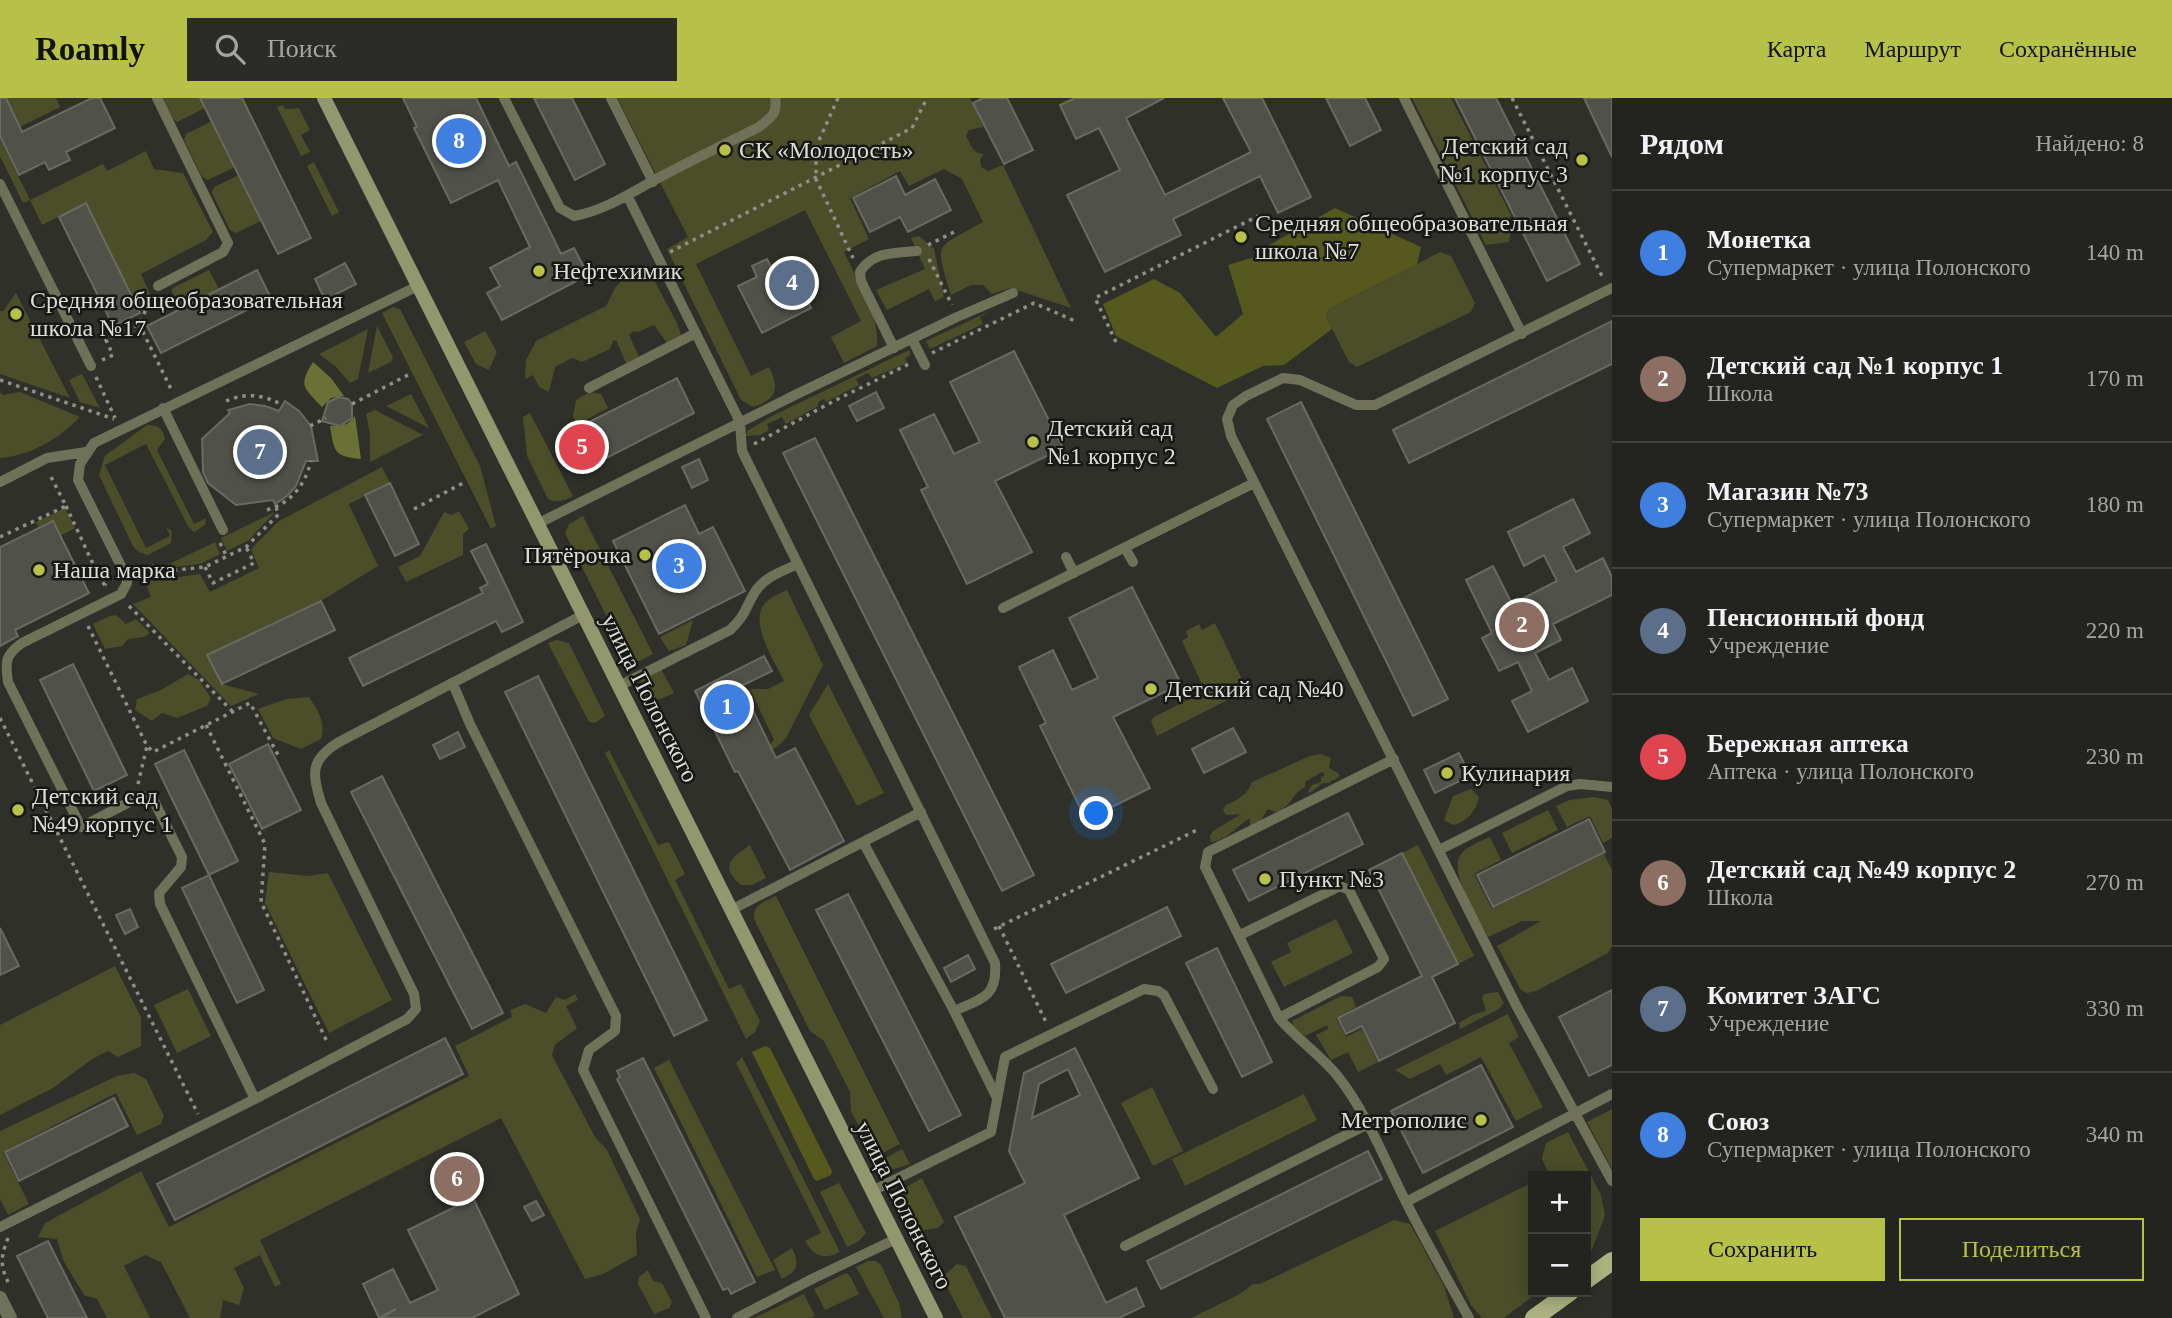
<!DOCTYPE html>
<html lang="ru">
<head>
<meta charset="utf-8">
<style>
	body { margin:0; font-family:"Times New Roman",serif; background:#2b2c28; color:#f1f3f6 }
	.controls { position:absolute; right:21px; bottom:21px; display:grid; overflow:hidden; border-radius:0px; box-shadow:0 4px 18px #0003 }
	.controls button { width:63px; height:63px; display:grid; place-items:center; padding:0; border:0; border-bottom:2px solid #40413d; background:#23241f; color:#f1f3f6; font:35px sans-serif }
	.you { position:absolute; left:1097px; top:716px; width:24px; height:24px; margin:-18px; border:5px solid #fff; border-radius:50%; background:#1a73e8; box-shadow:0 0 0 10px #1a73e833 }
	.badge { display:grid; place-items:center; width:46px; height:46px; border-radius:50%; background:#b8c147; color:#fff; font-size:23px; font-weight:700 }
	.pin { position:absolute; translate:-50% -50%; border:4px solid #fff; box-shadow:0 2px 7px #0006 }
	.list { margin:0; padding:0; list-style:none }
	h2 { display:flex; justify-content:space-between; align-items:center; height:91px; margin:0; padding:0 28px; font-size:30px }
	h2 small { font-size:23px; font-weight:400; color:#a3a4a4 }
	.list li { display:grid; grid-template-columns:46px 1fr auto; gap:21px; align-items:center; box-sizing:border-box; height:126px; padding:0 28px; border-top:2px solid #40413d }
	.list b { display:block; font-size:26px; white-space:nowrap }
	.list p { margin:0; font-size:23px; white-space:nowrap; color:#a3a4a4 }
	.list em { font-size:23px; font-style:normal; color:#a3a4a4 }
	.actions { display:flex; gap:14px; padding:21px 28px }
	.actions a { flex:1; padding:16px 0; border:2px solid #b8c147; border-radius:0px; text-align:center; font-size:24px; color:#b8c147 }
	.actions .main { background:#b8c147; color:#111 }
	.icon { flex:none; width:38px; height:38px; fill:none; stroke:currentColor; stroke-width:2; stroke-linecap:round; stroke-linejoin:round }
	.map { position:relative; flex:none; width:1612px; height:1220px; overflow:hidden }
	header { display:flex; align-items:center; gap:42px; box-sizing:border-box; height:98px; padding:0 35px; background:#b8c147; color:#111 }
	header strong { font-size:33px }
	nav { display:flex; gap:38px; margin-inline-start:auto; font-size:24px }
	.search { width:490px; height:63px; background:#2b2c28; display:flex; align-items:center; gap:18px; box-sizing:border-box; padding:0 24px; border-radius:0px; color:#a3a4a4; font-size:26px }
	main { display:flex }
	aside { flex:1; background:#23241f }
	.map>svg:first-child { display:block }
	.green { fill:#4b4e29 }
	.forest { fill:#55591d }
	.water { fill:#6b7035 }
	.building { fill:#505149; stroke:#696a62; stroke-width:2; fill-rule:evenodd }
	.lines { fill:none; stroke-linecap:round; stroke-linejoin:round }
	.path { stroke:#8e8f89; stroke-width:3.5; stroke-dasharray:3.5 5; stroke-linecap:butt }
	.lane { stroke:#6f7259; stroke-width:10 }
	.street { stroke:#6f7259; stroke-width:14 }
	.secondary { stroke:#939770; stroke-width:14 }
	.primary { stroke:#aeb481; stroke-width:18 }
	.poi-dot { fill:#b8c147; stroke:#171814; stroke-width:2.5 }
	.labels { text-anchor:middle; stroke-width:5; stroke-linejoin:round; paint-order:stroke }
	.poi-label { font-size:24px; fill:#dcddd8; stroke:#171814; text-anchor:start }
	.street-label { font-size:24px; fill:#dcddd8; stroke:#171814 }
</style>
</head>
<body>
<header>
<strong>Roamly</strong>
<div class="search"><svg class="icon" aria-label="search" viewBox="0 0 24 24"><circle cx="10" cy="10" r="6"/><path d="M15 15l6 6"/></svg>Поиск</div>
<nav><a>Карта</a><a>Маршрут</a><a>Сохранённые</a></nav>
</header>
<main>
<div class="map">
<svg width="1612" height="1220" viewBox="0 0 1612 1220">
	<rect width="100%" height="100%" fill="#2f3029"/>
	<path class="green" d="M6 0H56L60 9 0 39V28L15 20Z
		M162 0H200L205 10 177 24 172 20Z
		M617 0H970L984 29 969 32 966 38C971 47 973 56 984 56L980 62 981 69 988 73 1003 67 1071 210 1011 190 992 196 983 187H971L951 197C933 140 937 151 983 124L962 81 944 71 909 88 900 73 850 100 869 141 844 154C857 182 880 217 877 248L844 265 831 239 861 223 805 112 696 166 751 278 769 269C780 291 777 301 753 309L741 302 667 151 688 139Z
		M1412 0H1451L1511 117 1508 123 1512 127 1509 144 1486 147Z
		M283 7 285 11 299 10 310 32 301 37 310 54 301 58 277 9Z
		M212 23 235 69 208 82 202 79 184 42 186 36Z
		M0 41 30 102 103 66 107 73 146 53 154 71 183 75 213 134 206 142 141 176 151 198 140 215 86 105 42 127 30 102 23 105 0 58Z
		M314 64 339 114 332 118 307 68Z
		M239 77 261 123 236 135 230 132 212 95 214 89Z
		M919 138 934 151 944 199 935 203 929 191 887 212 876 192 925 171 911 140Z
		M1440 154 1451 158 1475 205 1471 214 1357 269 1349 264 1326 219 1329 211Z
		M646 167 677 225 681 237 667 245 654 227 638 234 633 233 629 237 639 259 626 265 616 242 613 243 610 251 582 264 572 260 555 269 549 294 539 289 533 277 525 281 526 262 536 243 606 208 615 190 628 175Z
		M209 172 219 191 181 211 171 191Z
		M16 195 70 300 0 276V213H3Z
		M393 209 400 211 480 368 496 428 491 431 382 215Z
		M992 212 980 219 983 226 930 251 926 243Z
		M377 228 393 259 391 264 368 275Z
		M368 231 358 281 350 285 335 268 319 256Z
		M485 233 497 254 489 272 476 266 464 244Z
		M909 252 911 257 905 260 907 265 872 280 868 275 856 281 859 287 826 304 824 301 818 304V308L786 326 782 319 767 326 769 332 760 337 746 338 747 333 772 318Z
		M82 276 100 310 80 304 69 282Z
		M0 294 3 297 20 294 80 319C59 341 30 358 0 360Z
		M590 294 601 296 608 310 580 325 575 323 573 318 576 302Z
		M411 296 429 330 386 308Z
		M375 312 423 337 370 364V337L366 316Z
		M530 315 573 398C565 402 557 406 548 401L527 358 523 319Z
		M147 327C158 327 163 330 165 341L157 352 194 426 206 420 205 427 194 434 188 428 146 346 105 367 146 450 170 438 166 429 172 433 171 445 148 457 139 454 133 448 99 377 105 358Z
		M382 369 390 385 349 406 378 468 321 503 208 557 222 586 259 596 231 608 133 506 151 499 146 486 151 483 200 476 210 494 259 470 251 451 279 423Z
		M65 410 75 430 60 438 53 423 39 430 36 424Z
		M459 413 469 431 463 436V457L406 484 398 469 420 458 444 414 452 417Z
		M275 414 249 442 227 453 221 440Z
		M583 418 653 556 635 565 628 561 565 435 569 426Z
		M215 444 220 456 200 466 159 471Z
		M787 492 823 567 786 640 777 649 763 655 774 642 750 591H768L784 583C775 564 746 522 767 503 773 498 780 495 787 492Z
		M116 517 126 526 136 521 150 535 144 539 128 541 122 548 105 551 93 526 110 518Z
		M693 522 686 547 669 553 660 539Z
		M1215 525 1247 592 1157 638 1151 623 1154 619 1205 593 1182 543 1188 539 1186 533 1199 526 1202 532Z
		M557 542 569 545 605 618 595 625 589 624 548 545Z
		M661 571 674 595C657 603 634 613 641 582Z
		M188 576 199 582 211 600 207 608 177 620 162 615 152 623 135 612 137 601 161 592Z
		M828 586 884 695 857 708 809 617Z
		M309 599C318 613 326 624 321 641L301 651 273 640 258 611 286 601Z
		M609 652 658 747 669 744 685 776 675 782 729 891 741 886 760 923 755 934 746 941 605 655Z
		M1321 656 1331 660 1329 670 1338 675 1340 678 1329 685H1323L1310 695 1308 694 1312 687 1321 684V680L1325 677 1322 674 1305 684V689C1290 697 1295 706 1276 714L1268 711 1259 725 1250 729V720C1237 728 1227 742 1211 744L1210 738 1213 733 1241 716 1226 717 1223 712 1226 707C1238 702 1247 697 1252 684L1310 658Z
		M1471 691 1479 699C1476 713 1467 724 1453 727L1444 722 1453 698Z
		M1594 699 1608 702 1612 711V740L1603 745 1590 718 1567 729 1556 708 1569 702Z
		M1548 712 1558 732 1512 755 1502 735Z
		M1490 739 1501 762 1474 776 1492 811 1604 756 1612 772V848L1608 855 1536 893 1527 895 1521 892 1497 848 1541 823H1522L1488 839C1479 821 1447 773 1461 756 1467 748 1481 743 1490 739Z
		M750 747 766 780 752 787H741C719 768 731 760 750 747Z
		M1418 747 1474 858 1458 866 1402 755Z
		M269 774 308 778 328 775 392 902 329 935 265 805Z
		M776 798 900 1046 875 1059 851 1013 850 994 824 943 810 933 754 821C753 806 764 804 776 798Z
		M1336 821 1353 855 1284 889 1271 864 1291 854 1287 845Z
		M115 868 141 919V948L118 959 108 953 92 961 53 990 0 1017V927Z
		M188 891 211 938 177 955 154 907Z
		M1498 894 1504 905 1499 911 1460 931 1459 925 1472 917 1486 913 1482 900 1484 896Z
		M575 896 578 902 566 908 577 930 555 947 552 957 595 1039 607 1052 640 1121 636 1135 637 1157 603 1176 585 1181 501 1020 260 1142 281 1186 275 1189 260 1157 234 1170 244 1190 239 1207 223 1202 220 1220H190L161 1164 145 1157 124 1168 150 1220H107L97 1201 84 1197 63 1162 57 1141 38 1139 45 1125 141 1073 169 1129 469 978 455 948 512 919 510 912 525 906 546 915 556 899 565 902Z
		M1341 898 1352 899 1356 909 1336 920 1346 939 1362 931 1378 964 1358 974 1348 954 1331 962 1316 937 1328 931 1327 927 1305 938 1293 928 1292 923Z
		M1508 916 1519 939 1509 945 1543 1009 1516 1023 1481 959 1446 977 1440 966 1410 981 1395 972Z
		M742 959 840 1154C824 1162 815 1159 805 1143L821 1135 736 965Z
		M669 962 775 1172 757 1179 654 970Z
		M134 975 146 981 164 1018 161 1026 137 1037 116 995 3 1054 29 1106 8 1117 0 1101V1033L117 978Z
		M1152 989 1183 1053 1153 1068 1121 1005Z
		M1304 996 1317 1022 1185 1088 1172 1061Z
		M1612 1011V1071L1587 1024Z
		M1568 1034 1601 1097 1605 1118 1592 1151 1586 1156V1078H1546L1549 1076 1542 1061 1546 1045Z
		M902 1051 910 1066 891 1072 880 1069 878 1064Z
		M922 1080 944 1124 938 1130 918 1133 901 1097 903 1091Z
		M1533 1084V1194H1538L1504 1220H1482L1471 1207 1435 1133Z
		M839 1085 866 1135 859 1143 847 1149 820 1094Z
		M1394 1122 1410 1126 1444 1188 1454 1220H1191L1240 1196 1253 1186H1260Z
		M792 1150C800 1166 798 1173 782 1181L773 1162Z
		M868 1163H876L881 1167 899 1205 902 1220H884L856 1169Z
		M957 1166 966 1168 992 1220H963L942 1179Z
		M648 1172 653 1183 662 1185 672 1204 669 1210 654 1216 638 1186 639 1179Z
		M846 1175 850 1178 859 1196 825 1212 814 1191Z
		M804 1196 815 1218 810 1220H754Z"/>
	<path class="forest" d="M1335 110 1421 149 1417 166 1329 211 1326 219 1332 231 1284 267 1263 268 1217 290 1116 238 1103 206 1154 181 1180 195 1216 239 1243 216 1228 167 1258 158 1271 146Z
		M765 948 770 950 832 1073 831 1077 817 1083 814 1081 752 954Z"/>
	<path class="water" d="M313 264 331 280 344 298 331 300 322 309C305 290 297 289 313 264Z
		M355 318 361 361C334 359 334 353 330 328L347 326Z"/>
	<path class="building" d="M0 0H6L22 34 92 0H100L115 30 66 54 70 62 49 72 45 64 19 77 0 38Z
		M200 0H242L311 140 278 156Z
		M403 0H476L509 68 516 64 561 156 574 150 588 177 502 222 487 195 500 188 490 170 530 149 498 82 451 105 414 30 417 29Z
		M534 0H572L605 66 575 82Z
		M983 0H1007L1033 52 1004 66 973 5Z
		M1075 0H1164L1126 20 1165 97 1251 54 1223 0H1262L1311 99 1278 115 1260 78 1173 121 1181 137 1105 174 1067 97 1120 72 1099 30 1076 41 1060 7Z
		M1326 0H1365L1381 32 1350 48Z
		M1455 0H1496L1580 166 1547 183Z
		M1584 0H1612V59Z
		M896 78 905 97 935 81 951 112 908 134 900 119 870 134 853 100Z
		M86 105 140 215 113 228 59 119Z
		M767 161 772 171 788 164 811 210 762 235 738 188 757 179 752 168Z
		M345 165 356 186 325 202 315 181Z
		M257 172 271 200 161 255 147 228Z
		M1612 223V266L1409 365 1393 332Z
		M1014 253 1063 350 995 383 1032 454 967 486 921 392 928 389 900 332 934 316 954 356 980 344 950 284Z
		M677 280 694 315 587 370 569 334Z
		M876 294 884 310 857 323 849 308Z
		M339 299 348 301 352 306V320L340 328 322 323 328 304Z
		M285 303 299 313 311 328 318 363H306L296 388 287 398 275 406 273 402 236 407 208 385 203 374 202 341 230 315 228 312 250 306 265 308 279 313Z
		M1301 304 1448 601 1413 618 1267 321Z
		M815 340 1034 777 1002 793 783 355Z
		M699 361 708 382 692 390 682 369Z
		M390 385 419 446 395 458 365 397Z
		M1573 401 1590 435 1563 449 1576 474 1603 460 1612 479V497L1553 526 1561 542 1535 555 1549 582 1572 570 1588 603 1528 634 1512 603 1532 593 1518 564 1499 573 1482 540 1492 535 1466 482 1493 468 1512 506 1557 483 1544 457 1524 468 1508 434Z
		M685 407 699 436 713 429 745 493 659 536 613 443Z
		M53 423 89 495 15 532 18 538 0 548V449Z
		M486 446 523 524 502 534 496 523 363 588 349 560 483 495 480 490 488 486 471 453Z
		M1132 489 1181 586 1113 619 1150 690 1086 722 1040 628 1046 625 1019 569 1053 552 1072 592 1098 580 1069 520Z
		M321 503 335 532 222 586 207 557Z
		M764 558 772 573 741 588 776 660 795 650 844 743 790 772 738 673 735 674 695 593Z
		M73 566 127 677 94 693 40 582Z
		M538 578 707 922 674 938 505 594Z
		M1233 630 1246 654 1204 675 1192 651Z
		M458 634 465 649 440 661 433 647Z
		M268 646 301 712 262 731 229 666Z
		M184 652 238 763 209 777 155 666Z
		M1459 655 1470 678 1435 695 1424 672Z
		M382 678 503 915 472 931 351 694Z
		M1348 715 1363 746 1249 803 1233 772Z
		M1589 721 1605 754 1493 809 1477 777Z
		M1402 755 1458 866 1432 879 1455 925 1379 963 1362 928 1346 936 1338 920 1422 878 1369 772Z
		M209 777 264 892 237 905 182 790Z
		M848 796 961 1017 929 1033 816 812Z
		M1167 809 1181 838 1066 895 1051 866Z
		M130 811 138 829 125 836 116 817Z
		M0 830 19 868 0 877Z
		M1217 850 1272 964 1242 979 1186 865Z
		M968 857 975 871 951 884 944 870Z
		M1612 892V967L1589 978 1559 919Z
		M445 940 463 976 175 1122 157 1086Z
		M1075 950 1139 1080 1064 1117 1106 1205 1136 1190 1144 1208 1119 1220H1005L955 1119 1025 1085 1009 1053 1024 975ZM1068 971 1080 997 1032 1020 1039 986Z
		M643 960 755 1184 731 1196 728 1190 723 1192 617 981 620 979 617 973Z
		M1481 967 1513 1029 1423 1075 1391 1013Z
		M114 1000 128 1028 19 1083 5 1054Z
		M1368 1053 1382 1081 1161 1191 1147 1163Z
		M473 1100 519 1196 472 1220H381L396 1211 379 1220 363 1186 393 1171 410 1205 438 1192 408 1132Z
		M536 1103 544 1117 532 1123 524 1109Z
		M48 1143 87 1220H48L17 1158Z"/>
	<g class="lines">
		<path class="path" d="M838 0 816 49V81L853 160
			M1512 0 1603 180
			M928 147 958 132
			M670 154 912 30 927 0
			M929 161 952 207
			M139 226 172 293
			M1116 244 1095 200 1258 118
			M932 255 1034 205 1075 223
			M102 262 113 257 106 242 139 226 153 197
			M96 279 115 320
			M0 282 114 321
			M226 303C247 294 263 297 283 307
			M352 306 408 277
			M310 328 326 320
			M754 346 834 303 909 266
			M66 408 101 483 105 487 102 490
			M414 411 463 385
			M267 412C291 405 305 387 311 363
			M0 439 66 408 49 375
			M220 445 227 459
			M152 467 157 474 205 469 246 449 279 416 276 410
			M205 469 213 485 254 465 246 449
			M129 508 233 614
			M88 528 147 648 153 654 250 605 278 657
			M0 620 198 1016
			M206 627 265 746 261 804 328 946
			M138 686 147 648
			M999 828 1046 924
			M994 831 1197 732
			M8 1140C0 1161 0 1168 10 1188"/>
		<path class="lane" d="M157 0 228 145 223 154 158 188
			M504 0 560 110 574 118C607 112 633 93 662 78 694 61 727 45 759 29 771 20 778 15 775 0
			M611 0 653 84
			M1404 0 1522 236
			M0 86 91 268
			M628 99 740 324 742 353 995 865C998 899 981 901 954 913
			M1612 190 1375 307H1356L1300 282 1283 280 1246 298 1233 307 1227 321 1231 338 1516 907 1612 1083
			M912 241 925 267
			M894 250 861 183 860 174C873 153 896 155 917 153
			M589 290 696 235
			M163 310 223 432
			M0 384 47 360 86 354
			M537 426 797 296 957 219 1013 195
			M1125 450 1133 464
			M1066 459 1074 475
			M1003 510 1254 385
			M453 586 470 626 616 918 615 933 589 952 583 972 706 1220
			M619 588 730 532C746 517 745 510 755 494 764 479 783 473 798 466
			M1394 661 1208 754 1205 769 1279 920C1296 940 1319 956 1336 976 1366 1013 1384 1060 1405 1102 1425 1142 1447 1181 1469 1220
			M863 744 954 913 997 1000
			M1439 752 1567 688 1580 686 1612 689
			M731 812 921 714
			M1240 837 1340 788 1349 792 1384 861 1378 869 1279 920
			M255 1001 160 806 159 795 181 769 182 759 154 703 147 699 141 698 81 729 8 584C5 564 5 557 22 545L121 496 127 485V480L78 382 80 366 94 345 418 188
			M872 1093 991 1034 1005 959 1144 891 1158 893 1164 897 1213 991
			M1406 1104 1612 996
			M0 1129 255 1001 407 921 416 911 414 896 321 705C312 674 310 662 339 644L583 517
			M1125 1148 1368 1026
			M737 1220 814 1180 896 1141"/>
		<path class="street" d="M0 1200 10 1220"/>
		<path class="secondary" d="M324 0 936 1220"/>
		<path class="primary" d="M1586 1182 1612 1163
			M1534 1220 1570 1194"/>
	</g>
	<g class="poi-dot">
		<circle cx="725" cy="52" r="7"/>
		<circle cx="1582" cy="62" r="7"/>
		<circle cx="1241" cy="139" r="7"/>
		<circle cx="539" cy="173" r="7"/>
		<circle cx="16" cy="216" r="7"/>
		<circle cx="1033" cy="344" r="7"/>
		<circle cx="645" cy="457" r="7"/>
		<circle cx="39" cy="472" r="7"/>
		<circle cx="1151" cy="591" r="7"/>
		<circle cx="1447" cy="675" r="7"/>
		<circle cx="18" cy="712" r="7"/>
		<circle cx="1265" cy="781" r="7"/>
		<circle cx="1481" cy="1022" r="7"/>
	</g>
	<g class="labels">
		<g class="poi-label">
			<text x="1568" y="56" text-anchor="end">Детский сад<tspan x="1568" dy="28">№1 корпус 3</tspan></text>
			<text x="739" y="60">СК «Молодость»</text>
			<text x="1255" y="133">Средняя общеобразовательная<tspan x="1255" dy="28">школа №7</tspan></text>
			<text x="553" y="181">Нефтехимик</text>
			<text x="30" y="210">Средняя общеобразовательная<tspan x="30" dy="28">школа №17</tspan></text>
			<text x="1047" y="338">Детский сад<tspan x="1047" dy="28">№1 корпус 2</tspan></text>
			<text x="631" y="465" text-anchor="end">Пятёрочка</text>
			<text x="53" y="480">Наша марка</text>
			<text x="1165" y="599">Детский сад №40</text>
			<text x="1461" y="683">Кулинария</text>
			<text x="32" y="706">Детский сад<tspan x="32" dy="28">№49 корпус 1</tspan></text>
			<text x="1279" y="789">Пункт №3</text>
			<text x="1467" y="1030" text-anchor="end">Метрополис</text>
		</g>
		<g class="street-label">
			<text transform="translate(650 600) rotate(63)" y="8">улица Полонского</text>
			<text transform="translate(904 1107) rotate(63)" y="8">улица Полонского</text>
		</g>
	</g>
</svg>
<div class="controls">
<button>+</button>
<button>−</button>
</div>
<div class="you"></div>
<div class="pin badge" style="left:727px;top:609px;background:#3f7fe0">1</div>
<div class="pin badge" style="left:1522px;top:527px;background:#8d6e63">2</div>
<div class="pin badge" style="left:679px;top:468px;background:#3f7fe0">3</div>
<div class="pin badge" style="left:792px;top:185px;background:#5c6f8a">4</div>
<div class="pin badge" style="left:582px;top:349px;background:#e0444e">5</div>
<div class="pin badge" style="left:457px;top:1081px;background:#8d6e63">6</div>
<div class="pin badge" style="left:260px;top:354px;background:#5c6f8a">7</div>
<div class="pin badge" style="left:459px;top:43px;background:#3f7fe0">8</div>
</div>
<aside>
<h2>Рядом<small>Найдено: 8</small></h2>
<ul class="list">
<li><span class="badge" style="background:#3f7fe0">1</span><div><b>Монетка</b><p>Супермаркет · улица Полонского</p></div><em>140 m</em></li>
<li><span class="badge" style="background:#8d6e63">2</span><div><b>Детский сад №1 корпус 1</b><p>Школа</p></div><em>170 m</em></li>
<li><span class="badge" style="background:#3f7fe0">3</span><div><b>Магазин №73</b><p>Супермаркет · улица Полонского</p></div><em>180 m</em></li>
<li><span class="badge" style="background:#5c6f8a">4</span><div><b>Пенсионный фонд</b><p>Учреждение</p></div><em>220 m</em></li>
<li><span class="badge" style="background:#e0444e">5</span><div><b>Бережная аптека</b><p>Аптека · улица Полонского</p></div><em>230 m</em></li>
<li><span class="badge" style="background:#8d6e63">6</span><div><b>Детский сад №49 корпус 2</b><p>Школа</p></div><em>270 m</em></li>
<li><span class="badge" style="background:#5c6f8a">7</span><div><b>Комитет ЗАГС</b><p>Учреждение</p></div><em>330 m</em></li>
<li><span class="badge" style="background:#3f7fe0">8</span><div><b>Союз</b><p>Супермаркет · улица Полонского</p></div><em>340 m</em></li>
</ul>
<div class="actions"><a class="main">Сохранить</a><a>Поделиться</a></div>
</aside>
</main>
</body>
</html>
